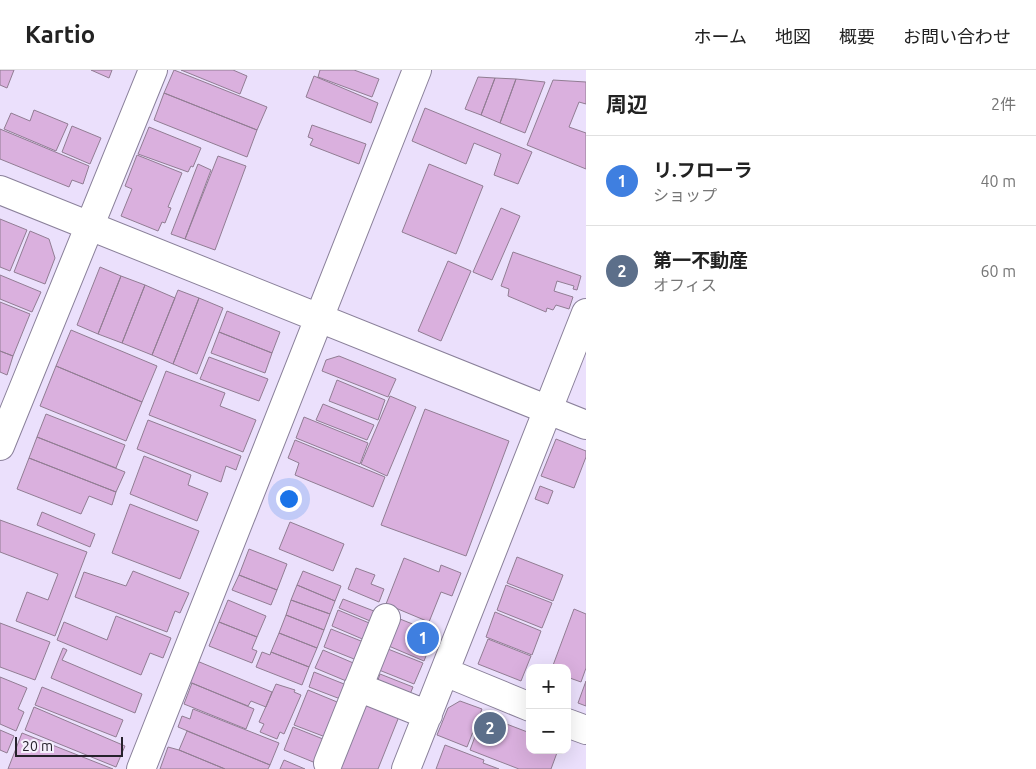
<!DOCTYPE html>
<html lang="ja">
<head>
<meta charset="utf-8">
<style>
	body { margin:0; font-family:Ubuntu,"Noto Sans JP",sans-serif; background:#f2f2f2; color:#222 }
	.controls { position:absolute; right:15px; bottom:15px; display:grid; overflow:hidden; border-radius:10px; box-shadow:0 5px 20px #0002 }
	.controls button { width:45px; height:45px; display:grid; place-items:center; padding:0; border:0; border-bottom:1px solid #e0e0e0; background:#fff; color:#222; font:25px sans-serif }
	.scale { position:absolute; left:15px; bottom:12px; width:108px; box-sizing:border-box; padding-left:5px; border:2px solid #26222c; border-top:0; font-size:14px; line-height:18px; white-space:nowrap; color:#26222c; -webkit-text-stroke:4px #f5f0fc; paint-order:stroke }
	.you { position:absolute; left:288px; top:428px; width:18px; height:18px; margin:-12px; border:4px solid #fff; border-radius:50%; background:#1a73e8; box-shadow:0 0 0 8px #1a73e833 }
	.badge { display:grid; place-items:center; width:32px; height:32px; border-radius:50%; background:#b45309; color:#fff; font-size:16px; font-weight:700 }
	.pin { position:absolute; translate:-50% -50%; border:2px solid #fff; box-shadow:0 1px 5px #0006 }
	.list { margin:0; padding:0; list-style:none }
	h2 { display:flex; justify-content:space-between; align-items:center; height:65px; margin:0; padding:0 20px; font-size:21px }
	h2 small { font-size:16px; font-weight:400; color:#767676 }
	.list li { display:grid; grid-template-columns:32px 1fr auto; gap:15px; align-items:center; box-sizing:border-box; height:90px; padding:0 20px; border-top:1px solid #e0e0e0 }
	.list b { display:block; font-size:19px; white-space:nowrap }
	.list p { margin:0; font-size:16px; white-space:nowrap; color:#767676 }
	.list em { font-size:16px; font-style:normal; color:#767676 }
	.map { position:relative; flex:none; width:586px; height:699px; overflow:hidden }
	header { display:flex; align-items:center; gap:30px; box-sizing:border-box; height:70px; padding:0 25px; background:#fff; border-bottom:1px solid #e0e0e0 }
	header strong { font-size:24px }
	nav { display:flex; gap:28px; margin-inline-start:auto; font-size:18px }
	main { display:flex }
	aside { flex:1; background:#fff }
	.map>svg:first-child { display:block }
	.building { fill:#dab0de; stroke:#917d93 }
	.lines { fill:none; stroke-linecap:round; stroke-linejoin:round }
	.minor-casing { stroke:#8a809a; stroke-width:30 }
	.minor { stroke:#fff; stroke-width:28 }
</style>
</head>
<body>
<header>
<strong>Kartio</strong>
<nav><a>ホーム</a><a>地図</a><a>概要</a><a>お問い合わせ</a></nav>
</header>
<main>
<div class="map">
<svg width="586" height="699" viewBox="0 0 586 699">
	<rect width="100%" height="100%" fill="#ebe0fc"/>
	<path class="building" d="M0 0H14L7 18 0 15Z
		M91 0H112L109 8Z
		M174 0 267 37 257 60 164 23Z
		M181 0H233L247 6 240 24Z
		M320 0H354L379 9 372 27 318 7Z
		M314 6 378 33 371 53 306 27Z
		M478 7 495 8 481 45 465 39Z
		M495 8 516 9 500 53 481 45Z
		M516 9 545 12 525 63 500 53Z
		M553 10 586 12V34L579 32 569 57 586 63V99L527 75Z
		M164 23 257 60 247 87 154 50Z
		M425 38 532 82 518 114 494 105 501 84 474 73 466 94 412 71Z
		M34 40 68 54 56 81 4 59 11 43 30 51Z
		M312 55 366 74 359 94 310 75 313 69 308 67Z
		M72 56 101 68 90 94 62 82Z
		M149 57 201 78 193 97 191 96 188 102 138 84Z
		M0 59 89 96 83 114 72 110 69 117 0 89Z
		M137 85 182 103 168 137 171 138 165 153 162 152 158 161 121 146 132 119 125 116Z
		M218 86 246 96 215 180 185 169Z
		M198 94 211 100 185 169 171 164Z
		M429 94 483 116 456 184 402 162Z
		M501 138 520 146 492 210 473 202Z
		M0 149 27 160 10 201 0 197Z
		M30 161 49 169 55 188 45 214 14 202Z
		M513 182 581 206 577 220 573 219 574 216 557 211 554 221 573 227 569 239 556 235 553 240 547 238 546 242 508 226 509 219 501 216Z
		M448 191 471 201 441 271 418 261Z
		M100 197 121 206 98 264 77 255Z
		M0 205 41 222 32 242 0 229Z
		M121 206 145 215 122 273 98 264Z
		M145 215 175 228 152 285 122 273Z
		M178 220 199 228 173 294 152 285Z
		M199 228 223 238 197 304 173 294Z
		M0 232 30 244 13 286 0 281Z
		M227 241 280 262 272 283 219 262Z
		M71 260 157 296 142 332 56 296Z
		M219 262 272 283 265 303 211 283Z
		M0 281 13 286 7 305 0 302Z
		M339 286 396 309 388 327 322 301 326 290Z
		M209 287 268 309 259 331 200 309Z
		M56 296 142 332 126 371 40 336Z
		M166 301 225 323 220 336 256 350 243 382 149 345Z
		M337 310 385 330 378 350 329 331Z
		M390 326 416 337 387 406 361 394Z
		M323 334 374 355 367 370 316 350Z
		M425 339 509 371 466 486 381 455Z
		M46 344 125 375 116 398 37 367Z
		M304 347 368 373 360 394 296 368Z
		M148 350 241 386 236 400 226 396 221 412 137 379Z
		M37 367 125 402 116 422 29 388Z
		M556 369 586 381V387L574 418 541 406Z
		M295 370 385 407 373 437 295 405 299 393 288 388Z
		M144 386 191 405 188 415 208 423 197 451 130 424Z
		M29 388 116 422 112 435 89 426 81 444 17 419Z
		M540 416 553 421 548 434 535 429Z
		M130 434 199 461 180 509 112 483Z
		M42 442 95 464 90 477 37 455Z
		M0 450 87 482 55 566 16 551 27 522 48 530 58 504 0 482Z
		M290 452 344 474 333 501 279 479Z
		M249 479 287 494 277 520 239 505Z
		M517 487 563 505 553 531 507 513Z
		M404 488 439 502 441 495 461 503 452 526 441 522 429 552 386 534Z
		M356 498 375 505 371 514 384 519 379 532 348 519Z
		M133 501 189 523 180 543 175 541 167 562 75 527 84 502 126 516Z
		M303 501 341 516 335 531 297 515Z
		M239 505 277 520 271 535 232 520Z
		M297 515 335 531 330 544 291 530Z
		M506 515 552 533 542 558 497 540Z
		M343 529 379 543 375 553 339 538Z
		M228 530 266 546 257 567 219 552Z
		M291 530 330 544 324 560 286 545Z
		M574 539 586 544V598L581 612 567 607V598H552Z
		M338 540 374 555 367 571 332 556Z
		M495 542 541 561 532 585 486 567Z
		M286 545 324 560 317 578 279 563Z
		M116 546 171 568 163 588 150 583 141 605 57 570 64 552 107 570Z
		M395 547 435 563 424 591 384 574Z
		M219 552 257 567 252 579 257 581 252 593 209 576Z
		M0 553 50 572 35 610 0 597Z
		M331 559 366 573 359 591 324 577Z
		M279 563 317 578 309 597 271 582Z
		M488 569 531 586 521 611 478 594Z
		M383 577 423 593 414 614 374 598Z
		M63 578 67 580 62 590 142 624 135 643 51 608Z
		M323 580 358 595 351 613 315 598Z
		M262 582 270 585 271 582 309 597 302 615 256 597Z
		M197 591 272 622 266 637 251 631 248 636 189 612Z
		M314 602 349 616 343 630 309 617Z
		M380 604 413 617 408 629 376 616Z
		M0 607 27 618 18 639 24 642 16 661 0 654Z
		M586 611V636L578 633Z
		M192 613 254 639 246 659 184 634Z
		M276 614 295 620 294 622 301 625 284 664 280 662 277 669 260 662 264 654 259 652Z
		M42 617 123 650 116 667 35 635Z
		M308 620 342 634 328 668 294 655Z
		M365 630 400 644 378 699H337Z
		M460 631 482 639 467 677 437 665 448 638Z
		M34 637 125 676 116 697 25 660Z
		M193 639 279 673 270 695 178 657 182 646 190 649Z
		M483 645 530 663V680H558L551 699H519L470 680Z
		M293 657 328 671 318 694 284 680Z
		M0 660 14 666 7 683 0 680Z
		M187 661 270 695 268 699H225L179 680Z
		M22 663 113 699H8Z
		M445 675 484 690 483 693 499 699H436Z
		M168 677 179 680 225 699H160Z
		M284 690 305 699H280Z"/>
	<g class="lines">
		<defs>
			<path id="minor" d="M0 120 586 355
				M0 376 153 0
				M445 602 530 637
				M358 617 428 645
				M567 653 586 660
				M328 693 386 548
				M141 699 417 0
				M406 699 586 243"/>
		</defs>
		<use href="#minor" class="minor-casing"/>
		<use href="#minor" class="minor"/>
	</g>
</svg>
<div class="controls">
<button>+</button>
<button>−</button>
</div>
<div class="scale">20 m</div>
<div class="you"></div>
<div class="pin badge" style="left:423px;top:568px;background:#3f7fe0">1</div>
<div class="pin badge" style="left:490px;top:658px;background:#5c6f8a">2</div>
</div>
<aside>
<h2>周辺<small>2件</small></h2>
<ul class="list">
<li><span class="badge" style="background:#3f7fe0">1</span><div><b>リ.フローラ</b><p>ショップ</p></div><em>40 m</em></li>
<li><span class="badge" style="background:#5c6f8a">2</span><div><b>第一不動産</b><p>オフィス</p></div><em>60 m</em></li>
</ul>
</aside>
</main>
</body>
</html>
